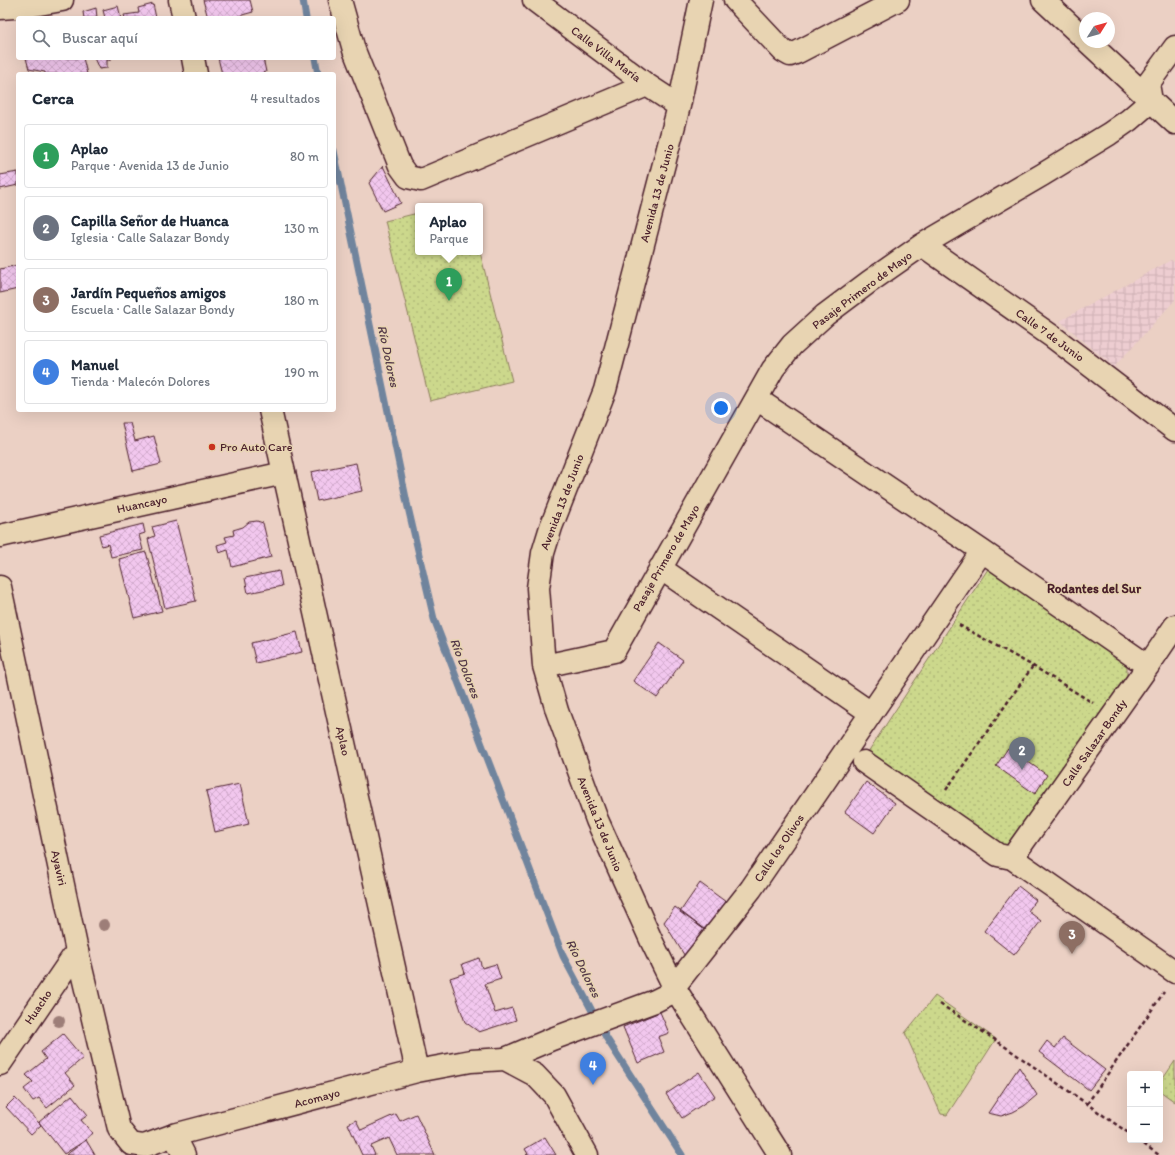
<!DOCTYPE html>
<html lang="es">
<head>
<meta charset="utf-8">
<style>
	body { margin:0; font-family:Itim,sans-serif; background:#f2f2f3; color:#1f2937 }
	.controls { position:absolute; right:12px; bottom:12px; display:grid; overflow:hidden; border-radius:4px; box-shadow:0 4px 16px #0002 }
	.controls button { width:36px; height:36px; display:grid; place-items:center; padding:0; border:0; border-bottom:1px solid #e0e1e3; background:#fff; color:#1f2937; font:20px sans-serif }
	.compass { position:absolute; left:1079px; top:12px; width:36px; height:36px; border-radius:50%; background:#fff; box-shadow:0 4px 16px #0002; rotate:53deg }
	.you { position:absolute; left:721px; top:408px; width:14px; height:14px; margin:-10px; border:3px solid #fff; border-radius:50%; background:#1a73e8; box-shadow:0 0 0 6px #1a73e833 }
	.badge { display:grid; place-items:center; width:26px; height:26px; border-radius:50%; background:#c8321e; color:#fff; font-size:13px; font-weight:700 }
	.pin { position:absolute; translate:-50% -33px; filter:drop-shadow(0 1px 2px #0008) }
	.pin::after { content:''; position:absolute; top:21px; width:14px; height:12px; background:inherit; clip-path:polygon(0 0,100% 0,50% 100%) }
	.popup { position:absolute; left:415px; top:203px; width:68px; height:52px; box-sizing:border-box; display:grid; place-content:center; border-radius:4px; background:#fff; filter:drop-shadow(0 1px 3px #0005); font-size:13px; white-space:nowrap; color:#747a83 }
	.popup b { font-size:15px; color:#1f2937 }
	.popup::after { content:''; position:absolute; left:50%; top:100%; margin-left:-8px; border:8px solid transparent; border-top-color:#fff }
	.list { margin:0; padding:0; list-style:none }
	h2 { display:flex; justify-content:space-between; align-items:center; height:52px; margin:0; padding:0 16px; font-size:17px }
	h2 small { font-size:13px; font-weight:400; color:#747a83 }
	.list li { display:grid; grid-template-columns:26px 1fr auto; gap:12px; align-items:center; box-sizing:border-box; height:64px; margin:0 8px 8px; padding:0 8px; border:1px solid #e0e1e3; border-radius:4px }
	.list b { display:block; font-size:15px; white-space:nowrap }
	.list p { margin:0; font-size:13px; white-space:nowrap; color:#747a83 }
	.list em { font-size:13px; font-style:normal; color:#747a83 }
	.icon { flex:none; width:22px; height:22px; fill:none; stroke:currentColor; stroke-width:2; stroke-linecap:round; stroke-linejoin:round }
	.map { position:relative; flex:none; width:1175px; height:1155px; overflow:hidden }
	.search { position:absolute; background:#fff; box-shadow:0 4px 16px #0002; left:16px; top:16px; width:320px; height:44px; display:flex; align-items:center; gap:10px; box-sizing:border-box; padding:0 14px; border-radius:4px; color:#747a83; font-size:15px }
	.panel { position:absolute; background:#fff; box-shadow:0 4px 16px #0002; left:16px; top:72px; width:320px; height:340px; border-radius:4px }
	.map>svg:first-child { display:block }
	.industrial { fill:url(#industrial-grid) }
	.park { fill:url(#park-dots); stroke:#8b7c5c }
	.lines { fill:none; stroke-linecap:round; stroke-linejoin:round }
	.stream { stroke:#6f849d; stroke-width:7 }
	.building { fill:url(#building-cross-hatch); stroke:#4a1f2b }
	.minor-casing { stroke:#4a1f2b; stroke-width:25 }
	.tertiary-casing { stroke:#4a1f2b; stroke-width:25 }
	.path { stroke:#4a1f2b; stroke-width:2.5; stroke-dasharray:4 3; stroke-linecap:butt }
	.minor { stroke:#e8d4b2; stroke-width:22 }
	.tertiary { stroke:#e8d4b2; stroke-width:22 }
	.tree { fill:#9d7e78 }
	.poi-dot { fill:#c8321e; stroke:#e8d4b2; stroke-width:1.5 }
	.labels { text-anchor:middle; stroke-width:3; stroke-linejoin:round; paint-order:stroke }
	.street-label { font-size:12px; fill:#4a1f2b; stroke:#e8d4b2 }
	.poi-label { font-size:12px; fill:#4a1f2b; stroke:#e8d4b2; text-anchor:start }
	.water-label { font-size:13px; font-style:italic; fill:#533848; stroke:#e8d4b2 }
	.neighbourhood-label { font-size:13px; font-weight:bold; fill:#4a1f2b; stroke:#e8d4b2 }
</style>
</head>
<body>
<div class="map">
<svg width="1175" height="1155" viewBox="0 0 1175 1155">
	<defs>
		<pattern id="industrial-grid" width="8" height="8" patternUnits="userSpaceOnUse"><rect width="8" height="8" fill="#edcdd1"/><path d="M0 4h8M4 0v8" fill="none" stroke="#cdb0b4"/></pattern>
		<pattern id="park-dots" width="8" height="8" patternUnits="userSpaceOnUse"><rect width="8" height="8" fill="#ccd88c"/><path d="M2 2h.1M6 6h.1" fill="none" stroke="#b1b979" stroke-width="1.8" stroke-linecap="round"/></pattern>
		<pattern id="building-cross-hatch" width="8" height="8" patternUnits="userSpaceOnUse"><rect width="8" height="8" fill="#f2c7ee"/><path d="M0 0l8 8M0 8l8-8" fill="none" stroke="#d1aacc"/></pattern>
	</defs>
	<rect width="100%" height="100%" fill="#ebd0c4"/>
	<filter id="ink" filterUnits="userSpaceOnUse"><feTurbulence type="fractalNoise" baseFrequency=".025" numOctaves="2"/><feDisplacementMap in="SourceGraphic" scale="8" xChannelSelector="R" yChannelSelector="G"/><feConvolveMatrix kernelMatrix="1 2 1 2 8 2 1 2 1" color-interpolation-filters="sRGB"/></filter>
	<g filter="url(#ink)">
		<path class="industrial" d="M1171 260 1175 263V300L1114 367 1060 321Z"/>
		<path class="park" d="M418 213V252H480L512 381 430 401 385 221Z
			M988 569 1127 665V675L1004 849 866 755Z
			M935 996 996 1039 947 1115 941 1114 905 1033Z
			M1175 1061V1102L1160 1091V1083Z"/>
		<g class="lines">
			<path class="stream" d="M303 0 306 18
				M315 58 318 74
				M334 151 407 503 434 619 563 956 607 1039 682 1155"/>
		</g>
		<path class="building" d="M203 0H250L253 12 235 17V18H208Z
			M153 4 156 18H125L124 15 139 13 138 8Z
			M118 6 121 18H105L103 10Z
			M96 8 97 18H84L83 12Z
			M26 58H83L87 74H45V72L29 69Z
			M94 58H111V60H107V68L99 69Z
			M218 58H263L266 72 258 74H222Z
			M383 166 401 203 383 211 369 183Z
			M18 172V185L0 189V175Z
			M18 265V289L0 293V269Z
			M122 423H130L135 441 154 436 161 464 133 471Z
			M356 463 362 491 317 501 311 472Z
			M176 521 196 601 165 608 148 539 155 536 152 527Z
			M257 521 263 523 271 557 232 567 228 550 219 553 217 545 227 542 225 537 234 535 233 530 243 527 249 522Z
			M143 524 145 533 139 535 143 550 111 557 108 544 102 546 99 535Z
			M146 552 162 611 134 618 119 559Z
			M279 571 282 586 248 593 245 578Z
			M297 632 302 652 256 663 251 643Z
			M659 643 683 660 657 698 633 681Z
			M1008 748 1047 775 1035 794 996 766Z
			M866 782 895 803 874 833 845 812Z
			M240 784 249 824 215 832 206 791Z
			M700 883 726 902 705 930 680 912Z
			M1018 886 1036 900 1028 911 1041 921 1014 955 984 931Z
			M675 907 705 930 686 958 664 922Z
			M479 958 482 968 496 964 501 979 485 984 495 1013 512 1008 516 1020 479 1032 465 1022 450 978 465 973 462 964Z
			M660 1012 669 1033 658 1037 664 1052 638 1063 623 1027Z
			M63 1034 83 1058 65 1073 75 1085 47 1108 39 1098 33 1101 24 1089 33 1082 26 1075 46 1059 41 1052Z
			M1063 1038 1105 1070 1089 1090 1039 1052 1047 1041 1055 1048Z
			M1019 1067 1037 1095 1024 1106 1013 1112 1001 1116 988 1113Z
			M699 1072 715 1096 682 1118 666 1094Z
			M72 1095 88 1115 81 1120 92 1133 86 1140 64 1154 39 1122Z
			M15 1098 41 1125 31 1134 6 1107Z
			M396 1114 400 1121 416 1114 435 1155H397L389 1138 371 1146 375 1155H362L348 1124 356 1120 361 1130Z
			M545 1137 556 1155H526L528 1154 525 1149Z
			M86 1140 95 1155H66Z"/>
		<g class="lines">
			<defs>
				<path id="minor" d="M340 0 354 50 400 166 408 177 421 180 647 85
					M534 0 647 85 679 106
					M701 0 679 106 605 390 551 527 543 553 538 588 544 666 557 711 597 820 652 942 674 987 780 1155
					M735 0 783 51 790 55 798 52 898 0
					M1043 0 1085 39
					M0 8 28 6 62 0
					M1088 42 1175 123
					M922 245 1053 337 1175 430
					M757 399 982 551 1148 666
					M0 536 284 473
					M660 568 871 713
					M544 666 614 651 773 369 792 345 825 315 869 282 922 245 1042 175 1109 134 1129 120 1151 101 1148 84 1175 47
					M864 762 998 855 1012 858 1175 972
					M1012 858 1148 666 1175 626
					M505 1059 552 1039 655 1001 667 995 674 987 751 889 982 551
					M0 1064 77 951
					M174 1135 184 1155"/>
				<path id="tertiary" d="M180 0 184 18
					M193 58 196 74
					M270 410 417 1071
					M0 587 77 951 119 1129 131 1144 144 1146 174 1135 417 1071 471 1061 505 1059 535 1075 554 1095 587 1155"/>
			</defs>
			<use href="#minor" class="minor-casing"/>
			<use href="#tertiary" class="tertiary-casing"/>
			<path class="path" d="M959 625 1033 666 1093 703
				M946 790 1033 666
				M940 1004 994 1039 1130 1134
				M1087 1104 1164 992
				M1138 1140 1159 1155"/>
			<use href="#minor" class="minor"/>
			<use href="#tertiary" class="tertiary"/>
		</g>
		<g class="tree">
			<circle cx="104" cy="925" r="6"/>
			<circle cx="59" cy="1021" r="6"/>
		</g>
	</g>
	<circle class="poi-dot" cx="212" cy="447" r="4"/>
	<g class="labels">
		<g class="street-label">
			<text transform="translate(606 54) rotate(37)" y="4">Calle Villa María</text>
			<text transform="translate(657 193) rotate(-75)" y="4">Avenida 13 de Junio</text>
			<text transform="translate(862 290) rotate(-37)" y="4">Pasaje Primero de Mayo</text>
			<text transform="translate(1050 335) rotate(36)" y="4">Calle 7 de Junio</text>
			<text transform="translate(562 502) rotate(-69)" y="4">Avenida 13 de Junio</text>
			<text transform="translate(142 504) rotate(-12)" y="4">Huancayo</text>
			<text transform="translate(666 558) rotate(-60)" y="4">Pasaje Primero de Mayo</text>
			<text transform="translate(343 741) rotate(77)" y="4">Aplao</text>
			<text transform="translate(1094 743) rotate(-55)" y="4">Calle Salazar Bondy</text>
			<text transform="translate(600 824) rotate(68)" y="4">Avenida 13 de Junio</text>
			<text transform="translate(779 848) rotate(-56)" y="4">Calle los Olivos</text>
			<text transform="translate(59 868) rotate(78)" y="4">Ayaviri</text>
			<text transform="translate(38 1007) rotate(-56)" y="4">Huacho</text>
			<text transform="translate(317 1098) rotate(-15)" y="4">Acomayo</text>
		</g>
		<g class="poi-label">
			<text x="220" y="451">Pro Auto Care</text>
		</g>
		<g class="water-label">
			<text transform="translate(389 356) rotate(78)" y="5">Río Dolores</text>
			<text transform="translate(466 668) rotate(69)" y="5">Río Dolores</text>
			<text transform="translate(584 968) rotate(64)" y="5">Río Dolores</text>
		</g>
		<g class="neighbourhood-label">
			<text x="1094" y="593">Rodantes del Sur</text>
		</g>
	</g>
</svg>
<div class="controls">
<button>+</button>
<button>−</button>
</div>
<svg class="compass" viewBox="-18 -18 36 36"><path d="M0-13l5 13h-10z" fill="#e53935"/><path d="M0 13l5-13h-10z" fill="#747a83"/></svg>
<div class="you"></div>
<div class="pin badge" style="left:449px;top:301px;background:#2e9e5b">1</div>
<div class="popup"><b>Aplao</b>Parque</div>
<div class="pin badge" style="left:1022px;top:770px;background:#6b7280">2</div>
<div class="pin badge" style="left:1072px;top:954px;background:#8d6e63">3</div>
<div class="pin badge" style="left:593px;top:1085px;background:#3f7fe0">4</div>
<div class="search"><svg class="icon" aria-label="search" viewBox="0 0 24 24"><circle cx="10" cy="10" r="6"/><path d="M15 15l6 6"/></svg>Buscar aquí</div>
<section class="panel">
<h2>Cerca<small>4 resultados</small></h2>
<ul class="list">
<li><span class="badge" style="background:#2e9e5b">1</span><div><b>Aplao</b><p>Parque · Avenida 13 de Junio</p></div><em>80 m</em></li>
<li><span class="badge" style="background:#6b7280">2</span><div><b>Capilla Señor de Huanca</b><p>Iglesia · Calle Salazar Bondy</p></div><em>130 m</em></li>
<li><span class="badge" style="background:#8d6e63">3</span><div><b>Jardín Pequeños amigos</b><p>Escuela · Calle Salazar Bondy</p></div><em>180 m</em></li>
<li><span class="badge" style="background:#3f7fe0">4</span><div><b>Manuel</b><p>Tienda · Malecón Dolores</p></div><em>190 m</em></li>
</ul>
</section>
</div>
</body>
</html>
